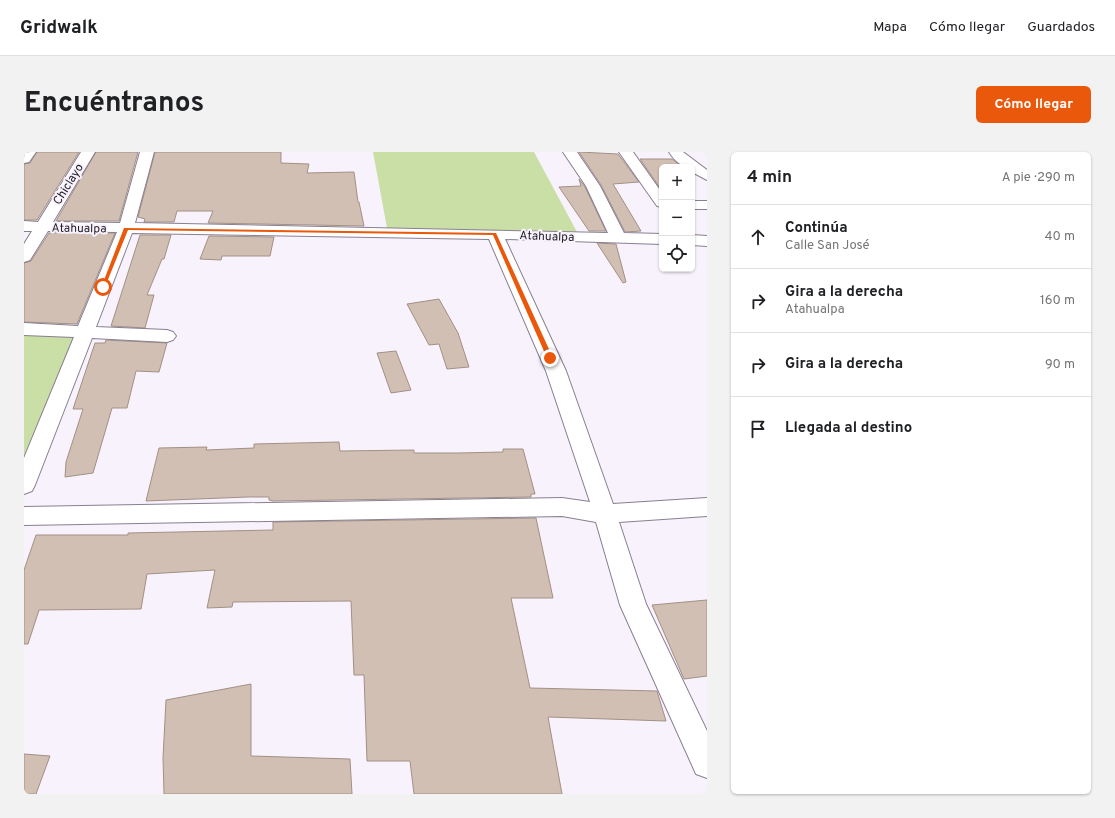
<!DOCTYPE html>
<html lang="es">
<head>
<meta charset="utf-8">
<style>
	body { margin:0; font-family:Overpass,sans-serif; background:#f2f2f2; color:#202124 }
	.controls { position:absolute; right:12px; top:12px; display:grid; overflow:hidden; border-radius:6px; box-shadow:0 1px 3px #0004 }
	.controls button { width:36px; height:36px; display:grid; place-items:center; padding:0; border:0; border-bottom:1px solid #e0e0e0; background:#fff; color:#202124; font:20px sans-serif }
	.stop { position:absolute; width:12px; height:12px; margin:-9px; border:3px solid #ea580c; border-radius:50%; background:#fff }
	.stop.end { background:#ea580c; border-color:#fff; box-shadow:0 1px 4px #0008 }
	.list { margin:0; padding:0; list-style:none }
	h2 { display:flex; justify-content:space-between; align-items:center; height:52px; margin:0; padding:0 16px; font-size:17px }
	h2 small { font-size:13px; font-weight:400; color:#757577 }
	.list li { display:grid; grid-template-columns:26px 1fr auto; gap:12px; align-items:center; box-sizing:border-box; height:64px; padding:0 16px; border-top:1px solid #e0e0e0 }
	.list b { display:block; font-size:15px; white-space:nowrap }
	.list p { margin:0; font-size:13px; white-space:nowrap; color:#757577 }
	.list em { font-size:13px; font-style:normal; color:#757577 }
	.icon { flex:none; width:22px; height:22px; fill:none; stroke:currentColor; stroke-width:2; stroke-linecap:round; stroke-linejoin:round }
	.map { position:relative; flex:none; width:683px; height:642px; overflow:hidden; border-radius:6px }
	header { display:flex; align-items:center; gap:24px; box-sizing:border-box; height:56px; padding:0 20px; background:#fff; border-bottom:1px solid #e0e0e0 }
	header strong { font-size:19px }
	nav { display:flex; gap:22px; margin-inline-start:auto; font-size:14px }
	.intro { display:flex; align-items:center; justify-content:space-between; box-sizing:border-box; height:96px; padding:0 24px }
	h1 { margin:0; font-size:28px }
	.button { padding:10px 18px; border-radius:6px; background:#ea580c; color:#fff; font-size:14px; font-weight:700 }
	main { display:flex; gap:24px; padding:0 24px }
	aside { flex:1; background:#fff; border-radius:6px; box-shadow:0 1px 3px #0004 }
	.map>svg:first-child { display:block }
	.green { fill:#cadfa6 }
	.building { fill:#d2bfb3; stroke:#a29085 }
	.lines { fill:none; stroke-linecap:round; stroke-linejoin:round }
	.minor-casing { stroke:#887f90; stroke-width:2 }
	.minor { fill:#fff; fill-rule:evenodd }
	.route { fill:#ea580c }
	.labels { text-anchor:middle; stroke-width:4; stroke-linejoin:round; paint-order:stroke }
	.far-street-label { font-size:12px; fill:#211d24; stroke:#f8f2fd }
</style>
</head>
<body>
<header>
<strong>Gridwalk</strong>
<nav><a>Mapa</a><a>Cómo llegar</a><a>Guardados</a></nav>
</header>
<div class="intro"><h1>Encuéntranos</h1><a class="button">Cómo llegar</a></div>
<main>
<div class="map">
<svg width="683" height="642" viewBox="0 0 683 642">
	<rect width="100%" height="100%" fill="#f8f2fd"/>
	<path class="green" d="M349 0H510L553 80 363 76Z
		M0 177 62 179 0 333Z"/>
	<path class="building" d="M13 0H55L13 68H0V12L6 11Z
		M72 0H114L95 69H32Z
		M131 0H257V11L285 12 283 21 330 20 334 50H335L340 74 184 71 189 59H153L150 70H120L121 67 114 65Z
		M555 0 594 2 615 30 589 32 617 79 601 80 577 33Z
		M616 7H648L659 15H638V36H636Z
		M555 27 561 35 582 79H565L535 35 557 34Z
		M25 81H91L53 172 0 170V111L7 109Z
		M116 83H147L140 107H138L123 143H130L121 176 87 174Z
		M185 84 250 85 246 104H198L197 108 176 107Z
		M573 91 592 92 602 130 599 131Z
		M415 147 434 181 445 215 423 217 415 192 405 193 383 152Z
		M82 188 143 191 135 220 112 219 103 256H88L69 321 41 325 42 310 59 257H49L71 191H81Z
		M372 199 387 238 367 241 353 201Z
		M315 290 316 299 390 298V301H434L479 300V297H499L511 342H507V345L249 349 245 348V345H224L122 349 135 296 183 295 182 298 230 296V292Z
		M512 366 529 446H487L506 536 633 539 642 569 524 565 538 642H390L386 609H343L340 523H330L327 449 209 450 208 455 183 456 191 418 123 422 117 457 15 458 4 492H0V418L12 383H104V381L249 378V370Z
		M683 448V524L660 527 628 453Z
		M227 532V604L326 607 328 642H140L139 606 142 548Z
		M0 602 26 604 12 642H0Z"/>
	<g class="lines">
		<defs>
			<path id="minor" d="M0 0H12L5 10 0 11Z
				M57 0H71L29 70 96 71 116 0H130L111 71 584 81 562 34 539 0H553L576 34 600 81 638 82V92L481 87 542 219 589 352 683 346V364L595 370 622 452 683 579V626L672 622 596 453 572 370 538 364 0 373V355L538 346 566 350 522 219 465 87 108 81 72 175 143 178 149 180 152 184 149 188 143 190 68 186 11 333 8 339 0 342V306L50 185 0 183V171L54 174 93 80 24 79 6 108 0 110V92L8 79H0V69L14 70Z
				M595 0H609L638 41V55L633 54Z
				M645 0H659L683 18V28L668 20V15C657 15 651 9 645 0Z
				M668 49H683V57H668Z
				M668 83 683 84V94L668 93Z"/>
		</defs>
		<use href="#minor" class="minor-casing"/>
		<use href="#minor" class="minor"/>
	</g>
	<path class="route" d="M100 76 472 81 529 206 526 207 523 206 469 83 104 78 81 135 77 136Z"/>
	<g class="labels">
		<g class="far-street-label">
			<text transform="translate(44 32) rotate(-58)" y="4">Chiclayo</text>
			<text transform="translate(55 76) rotate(1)" y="4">Atahualpa</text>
			<text transform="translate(523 84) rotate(2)" y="4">Atahualpa</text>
		</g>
	</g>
</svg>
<div class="controls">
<button>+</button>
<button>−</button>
<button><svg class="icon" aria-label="locate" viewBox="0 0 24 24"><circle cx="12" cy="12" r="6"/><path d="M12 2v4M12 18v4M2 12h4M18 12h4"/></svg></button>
</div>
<div class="stop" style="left:79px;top:135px"></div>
<div class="stop end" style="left:526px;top:206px"></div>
</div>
<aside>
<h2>4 min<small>A pie · 290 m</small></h2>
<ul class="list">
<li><svg class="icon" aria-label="ahead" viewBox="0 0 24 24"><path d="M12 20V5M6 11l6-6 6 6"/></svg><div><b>Continúa</b><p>Calle San José</p></div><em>40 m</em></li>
<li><svg class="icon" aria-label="right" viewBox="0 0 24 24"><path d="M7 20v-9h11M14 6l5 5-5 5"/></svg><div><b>Gira a la derecha</b><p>Atahualpa</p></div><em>160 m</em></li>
<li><svg class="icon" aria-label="right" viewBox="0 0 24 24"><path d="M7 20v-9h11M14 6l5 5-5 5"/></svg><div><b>Gira a la derecha</b></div><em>90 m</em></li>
<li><svg class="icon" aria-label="arrive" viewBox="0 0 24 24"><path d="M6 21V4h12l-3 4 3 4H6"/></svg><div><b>Llegada al destino</b></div></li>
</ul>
</aside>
</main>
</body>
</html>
